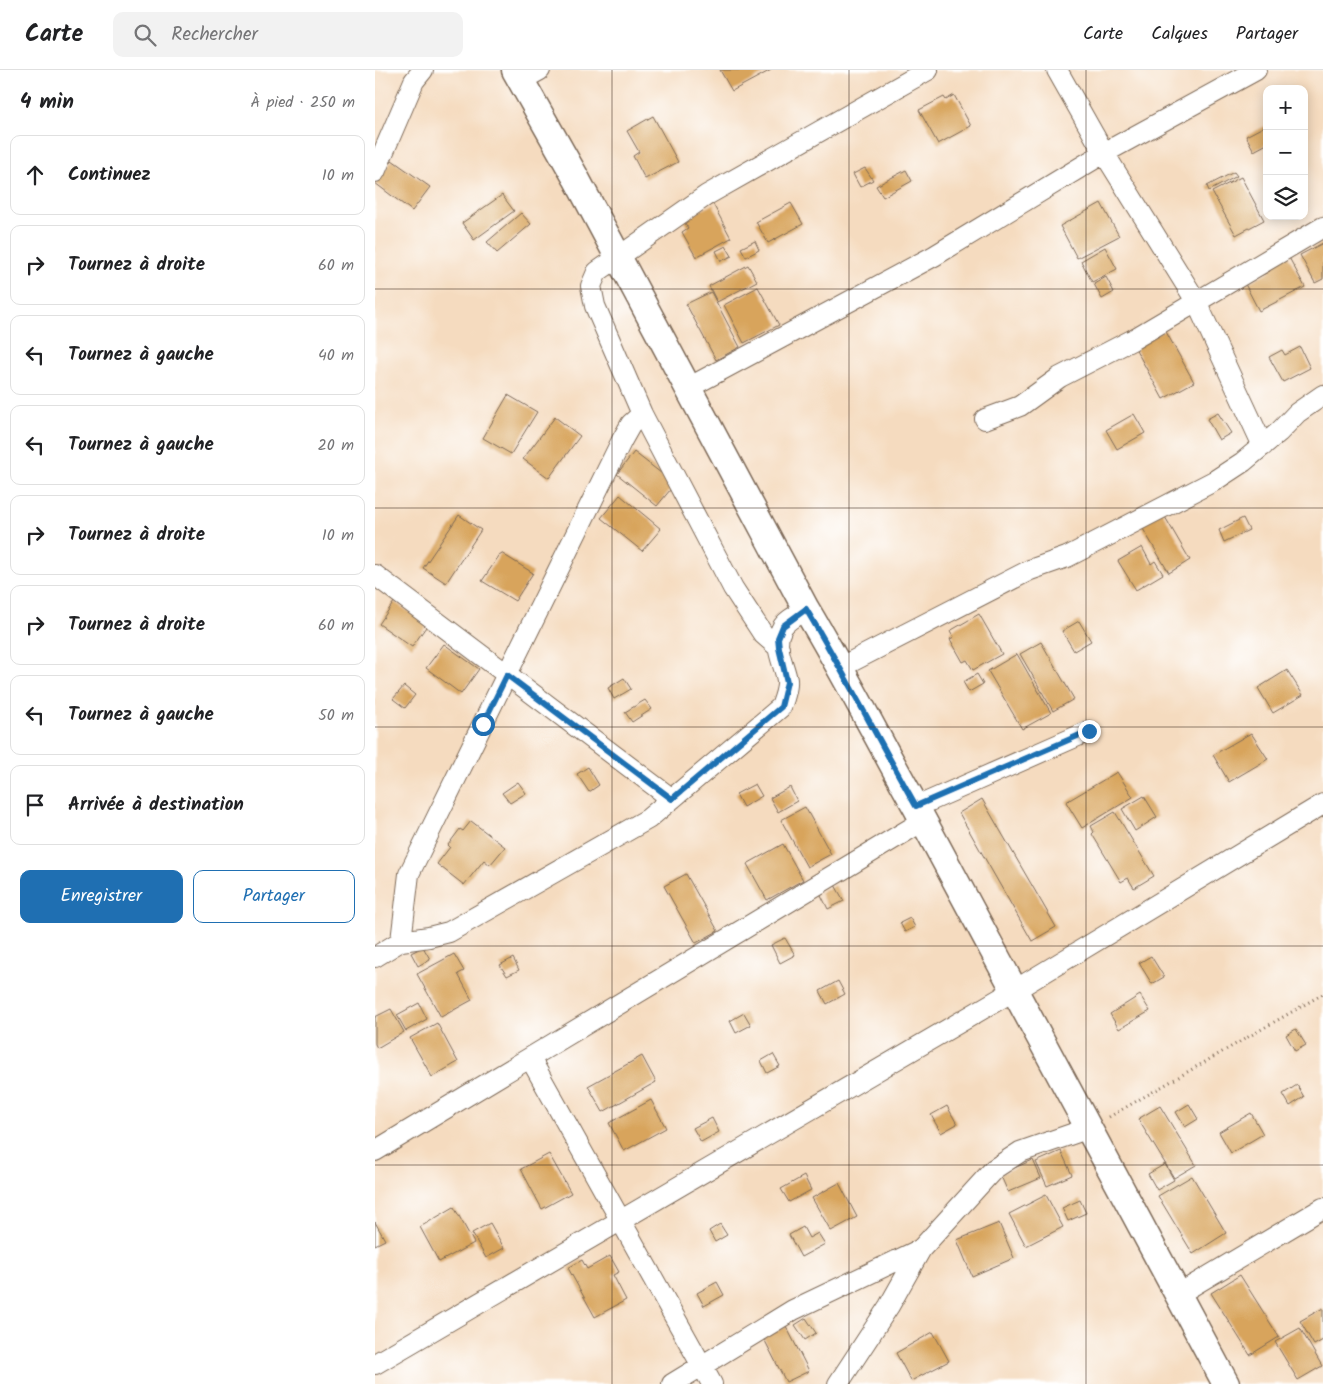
<!DOCTYPE html>
<html lang="fr">
<head>
<meta charset="utf-8">
<style>
	body { margin:0; font-family:Kalam,sans-serif; background:#f2f2f2; color:#202124 }
	.controls { position:absolute; right:15px; top:15px; display:grid; overflow:hidden; border-radius:10px; box-shadow:0 2px 12px #0003 }
	.controls button { width:45px; height:45px; display:grid; place-items:center; padding:0; border:0; border-bottom:1px solid #e0e0e0; background:#fff; color:#202124; font:25px sans-serif }
	.stop { position:absolute; width:15px; height:15px; margin:-11px; border:4px solid #1f6fb2; border-radius:50%; background:#fff }
	.stop.end { background:#1f6fb2; border-color:#fff; box-shadow:0 1px 5px #0008 }
	.list { margin:0; padding:0; list-style:none }
	h2 { display:flex; justify-content:space-between; align-items:center; height:65px; margin:0; padding:0 20px; font-size:21px }
	h2 small { font-size:16px; font-weight:400; color:#757577 }
	.list li { display:grid; grid-template-columns:32px 1fr auto; gap:15px; align-items:center; box-sizing:border-box; height:80px; margin:0 10px 10px; padding:0 10px; border:1px solid #e0e0e0; border-radius:10px }
	.list b { display:block; font-size:19px; white-space:nowrap }
	.list em { font-size:16px; font-style:normal; color:#757577 }
	.actions { display:flex; gap:10px; padding:15px 20px }
	.actions a { flex:1; padding:11px 0; border:1px solid #1f6fb2; border-radius:10px; text-align:center; font-size:18px; color:#1f6fb2 }
	.actions .main { background:#1f6fb2; color:#fff }
	.icon { flex:none; width:28px; height:28px; fill:none; stroke:currentColor; stroke-width:2; stroke-linecap:round; stroke-linejoin:round }
	.map { position:relative; flex:none; width:948px; height:1314px; overflow:hidden }
	header { display:flex; align-items:center; gap:30px; box-sizing:border-box; height:70px; padding:0 25px; background:#fff; border-bottom:1px solid #e0e0e0 }
	header strong { font-size:24px }
	nav { display:flex; gap:28px; margin-inline-start:auto; font-size:18px }
	.search { width:350px; height:45px; background:#f2f2f2; display:flex; align-items:center; gap:12px; box-sizing:border-box; padding:0 18px; border-radius:10px; color:#757577; font-size:19px }
	main { display:flex }
	aside { flex:1; background:#fff }
	.map>svg:first-child { display:block }
	.building { fill:#d8a45c }
	.lines { fill:none; stroke-linecap:round; stroke-linejoin:round }
	.minor-casing { stroke:#7c6856; stroke-width:22 }
	.tertiary-casing { stroke:#7c6856; stroke-width:29 }
	.path { stroke:#7c6856; stroke-width:3; stroke-dasharray:1 4; stroke-linecap:butt }
	.minor { stroke:#fff; stroke-width:20 }
	.tertiary { stroke:#fff; stroke-width:26 }
	.route { stroke:#1f6fb2; stroke-width:6 }
	.grid { fill:none; stroke:#3b2a1e; stroke-width:1; stroke-opacity:0.55 }
</style>
</head>
<body>
<header>
<strong>Carte</strong>
<div class="search"><svg class="icon" aria-label="search" viewBox="0 0 24 24"><circle cx="10" cy="10" r="6"/><path d="M15 15l6 6"/></svg>Rechercher</div>
<nav><a>Carte</a><a>Calques</a><a>Partager</a></nav>
</header>
<main>
<aside>
<h2>4 min<small>À pied · 250 m</small></h2>
<ul class="list">
<li><svg class="icon" aria-label="ahead" viewBox="0 0 24 24"><path d="M12 20V5M6 11l6-6 6 6"/></svg><div><b>Continuez</b></div><em>10 m</em></li>
<li><svg class="icon" aria-label="right" viewBox="0 0 24 24"><path d="M7 20v-9h11M14 6l5 5-5 5"/></svg><div><b>Tournez à droite</b></div><em>60 m</em></li>
<li><svg class="icon" aria-label="left" viewBox="0 0 24 24"><path d="M17 20v-9H6M10 6l-5 5 5 5"/></svg><div><b>Tournez à gauche</b></div><em>40 m</em></li>
<li><svg class="icon" aria-label="left" viewBox="0 0 24 24"><path d="M17 20v-9H6M10 6l-5 5 5 5"/></svg><div><b>Tournez à gauche</b></div><em>20 m</em></li>
<li><svg class="icon" aria-label="right" viewBox="0 0 24 24"><path d="M7 20v-9h11M14 6l5 5-5 5"/></svg><div><b>Tournez à droite</b></div><em>10 m</em></li>
<li><svg class="icon" aria-label="right" viewBox="0 0 24 24"><path d="M7 20v-9h11M14 6l5 5-5 5"/></svg><div><b>Tournez à droite</b></div><em>60 m</em></li>
<li><svg class="icon" aria-label="left" viewBox="0 0 24 24"><path d="M17 20v-9H6M10 6l-5 5 5 5"/></svg><div><b>Tournez à gauche</b></div><em>50 m</em></li>
<li><svg class="icon" aria-label="arrive" viewBox="0 0 24 24"><path d="M6 21V4h12l-3 4 3 4H6"/></svg><div><b>Arrivée à destination</b></div></li>
</ul>
<div class="actions"><a class="main">Enregistrer</a><a>Partager</a></div>
</aside>
<div class="map">
<svg width="948" height="1314" viewBox="0 0 948 1314">
	<rect width="100%" height="100%" fill="#fff"/>
	<filter id="ink" filterUnits="userSpaceOnUse"><feTurbulence type="fractalNoise" baseFrequency=".02" numOctaves="2"/><feDisplacementMap in="SourceGraphic" scale="10" xChannelSelector="R" yChannelSelector="G"/><feConvolveMatrix kernelMatrix="1 2 1 2 8 2 1 2 1" color-interpolation-filters="sRGB"/></filter>
	<filter id="wash" filterUnits="userSpaceOnUse"><feTurbulence type="fractalNoise" baseFrequency=".0096" numOctaves="4" result="noise"/><feDisplacementMap in="SourceGraphic" scale="20" xChannelSelector="R" yChannelSelector="G"/><feGaussianBlur stdDeviation="1.12" result="paint"/><feColorMatrix in="noise" values="0 0 0 0 0 0 0 0 0 0 0 0 0 0 0 0 0 1.4 0 .05"/><feComposite in="paint" operator="in"/></filter>
	<g filter="url(#wash)">
		<rect width="100%" height="100%" fill="#f5dbbf"/>
		<g id="blocks">
			<path class="building" d="M345 0H396L357 21Z
				M579 25 596 56 563 74 544 40 569 27 571 30Z
				M278 46 303 92 270 109 258 86 264 82 252 61Z
				M892 55V74L879 81 871 66Z
				M17 90 55 117 37 141 0 113Z
				M490 98 498 110 485 117 478 104Z
				M531 100 537 111 508 127 501 116Z
				M859 102 862 106 834 121 832 116Z
				M866 107 889 150 861 165 837 122Z
				M127 125 139 141 99 170 87 153Z
				M416 133 428 154 393 173 381 152Z
				M726 133 744 166 702 188 685 156Z
				M338 134 356 168 321 187 307 162 313 158 308 150Z
				M146 143 156 154 122 183 112 172Z
				M380 171 384 180 371 187 366 178Z
				M948 173V209L940 213 925 185Z
				M351 176 357 186 346 191 341 181Z
				M730 177 742 199 717 212 706 191Z
				M911 182 930 217 884 241 870 214 895 201 891 193Z
				M373 195 382 211 342 232 334 216Z
				M731 207 739 222 727 229 719 214Z
				M383 217 404 255 369 273 349 235Z
				M336 222 365 277 341 290 311 234Z
				M790 260 819 312 788 329 759 276Z
				M925 277 935 298 908 312 894 287 907 280 910 285Z
				M133 325 162 342 136 384 108 368Z
				M843 343 856 363 844 370 832 349Z
				M759 344 770 363 742 379 731 360Z
				M180 347 205 366 174 408 148 389Z
				M259 382 300 414 282 436 242 404Z
				M245 425 286 459 267 481 226 448Z
				M786 440 815 490 794 503 764 452Z
				M84 445 106 460 71 513 48 498Z
				M868 448 874 460 849 472 844 460Z
				M767 477 776 494 780 491 788 504 761 520 743 491Z
				M126 483 158 503 140 531 107 511Z
				M19 532 53 554 37 577 4 554Z
				M604 544 627 584 598 600 592 590 588 592 575 569 579 567 575 561Z
				M704 551 716 571 699 581 687 561Z
				M666 572 699 629 678 641 645 584Z
				M69 574 104 599 86 624 51 598Z
				M642 584 676 643 647 659 613 601Z
				M912 600 928 625 898 643 883 618Z
				M602 604 608 614 594 622 588 612Z
				M249 608 256 619 239 629 233 618Z
				M29 616 40 625 30 638 18 629Z
				M270 630 277 639 257 652 250 642Z
				M876 663 893 689 854 712 838 685Z
				M213 697 224 715 214 722 202 704Z
				M742 702 758 727 707 758 691 732Z
				M143 712 151 723 135 733 127 723Z
				M380 714 387 726 368 737 361 724Z
				M415 717 422 731 403 742 395 728Z
				M769 726 782 747 760 761 747 739Z
				M607 729 681 857 657 871 584 743Z
				M430 737 456 784 432 797 406 750Z
				M740 742 779 806 759 818 753 808 746 812 717 764 719 762 716 756Z
				M96 751 130 777 115 795 109 790 89 815 62 794 75 777 73 775 85 759 88 761Z
				M408 774 428 810 392 830 372 794Z
				M311 804 343 861 321 873 289 816Z
				M460 815 469 831 453 839 445 823Z
				M535 848 540 857 530 862 525 853Z
				M410 868 420 885 405 893 396 875Z
				M48 877 55 889 43 896 36 883Z
				M79 884 89 901 83 904 97 930 66 947 42 904Z
				M776 886 789 907 777 914 764 893Z
				M138 888 144 900 132 906 125 895Z
				M463 911 470 924 452 934 445 921Z
				M765 925 775 941 744 959 735 944Z
				M44 933 52 949 31 961 22 945Z
				M16 939 29 962 2 978 0 974V947Z
				M369 943 376 955 361 963 355 951Z
				M62 953 83 992 57 1007 35 968Z
				M921 959 931 975 920 981 911 965Z
				M398 984 405 996 392 1003 386 991Z
				M267 986 281 1012 228 1042 213 1016Z
				M922 1015 929 1027 915 1036 908 1024Z
				M276 1030 291 1058 249 1081 234 1053Z
				M814 1034 823 1049 810 1057 801 1042Z
				M572 1036 582 1054 566 1063 556 1045Z
				M785 1036 821 1095 799 1108 763 1049Z
				M876 1043 888 1064 856 1083 844 1062Z
				M337 1048 344 1062 326 1072 318 1058Z
				M686 1081 697 1105 672 1116 661 1092Z
				M174 1084 196 1123 167 1139 146 1099Z
				M658 1090 666 1108 633 1122 625 1104Z
				M790 1094 799 1110 782 1120 773 1104Z
				M429 1106 436 1120 414 1132 406 1119Z
				M817 1106 851 1163 818 1184 783 1126Z
				M464 1113 482 1147 456 1161 437 1128Z
				M671 1125 688 1157 651 1176 634 1144Z
				M705 1130 711 1143 693 1151 687 1138Z
				M79 1137 99 1173 64 1192 45 1157Z
				M0 1152 10 1170 0 1175Z
				M115 1153 129 1178 111 1188 97 1163Z
				M624 1153 639 1188 597 1206 582 1170Z
				M345 1154 352 1165 340 1172 334 1161Z
				M428 1157 434 1168 443 1163 450 1174 426 1187 414 1165Z
				M235 1186 244 1202 238 1205 251 1230 220 1247 193 1198 207 1190 212 1199Z
				M865 1205 904 1267 875 1285 836 1223Z
				M342 1212 349 1225 329 1236 322 1223Z
				M948 1238V1270L939 1275 925 1251Z
				M431 1248 441 1263 430 1270 420 1255Z
				M411 1256 434 1301 411 1312 388 1267Z
				M925 1258 947 1296 923 1310 900 1272Z
				M558 1262 574 1291 536 1311 521 1283Z"/>
		</g>
	</g>
	<g filter="url(#ink)">
		<use href="#blocks" fill-opacity="0" stroke="#7c6856" stroke-width="1"/>
		<g class="lines">
			<defs>
				<path id="minor" d="M682 0 729 83 821 231 888 376
					M145 11 165 0
					M0 102 39 11 48 0
					M313 318 559 186 729 83 881 0
					M610 349 645 336 685 307 757 270 948 157
					M0 505 297 729
					M404 578 388 564 358 518 267 344 220 236 216 216 222 202 332 125 553 0
					M466 597 655 500 692 487 839 411 868 392 904 362 922 343 948 325
					M541 737 714 661
					M26 871 34 804 247 370 256 354 267 344
					M0 887 26 871 54 867 74 862 273 749 406 637C409 629 413 619 412 610 409 593 397 575 407 558 411 550 424 544 431 539
					M155 988 337 1314
					M0 1081 548 751
					M802 1225 948 1138
					M0 1294 640 920 948 734
					M297 1314 418 1240 546 1179
					M463 1314 514 1236 546 1179 619 1099 645 1082 714 1058"/>
				<path id="tertiary" d="M140 0 201 108 431 539C470 604 504 671 541 737L851 1314"/>
			</defs>
			<use href="#minor" class="minor-casing"/>
			<use href="#tertiary" class="tertiary-casing"/>
			<path class="path" d="M734 1047 948 924"/>
			<use href="#minor" class="minor"/>
			<use href="#tertiary" class="tertiary"/>
		</g>
	</g>
	<g class="lines" filter="url(#ink)">
		<path class="route" d="M108 654 132 605 297 729 406 637 412 612 404 578 403 568 408 556 431 539C470 604 504 671 541 736L714 661"/>
	</g>
	<path class="grid" d="M237 0V1314M474 0V1314M711 0V1314M0 219H948M0 438H948M0 657H948M0 876H948M0 1095H948"/>
</svg>
<div class="controls">
<button>+</button>
<button>−</button>
<button><svg class="icon" aria-label="layers" viewBox="0 0 24 24"><path d="M12 4l9 5-9 5-9-5zM3 14l9 5 9-5"/></svg></button>
</div>
<div class="stop" style="left:108px;top:654px"></div>
<div class="stop end" style="left:714px;top:661px"></div>
</div>
</main>
</body>
</html>
